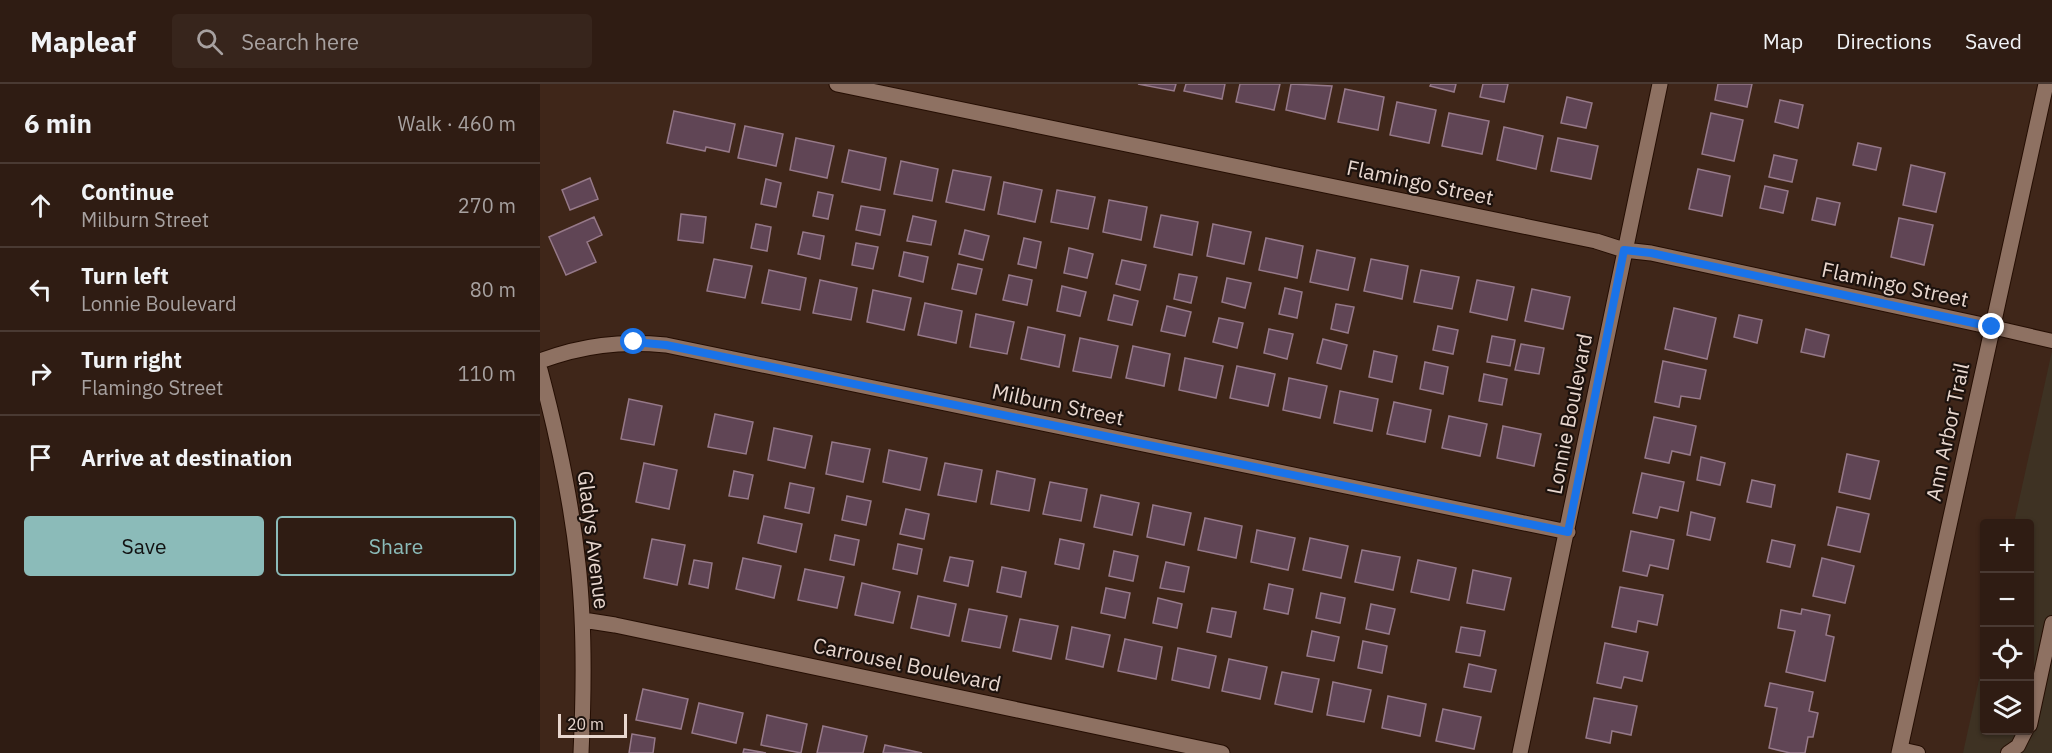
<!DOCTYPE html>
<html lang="en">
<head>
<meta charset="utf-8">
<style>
	body { margin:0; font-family:"IBM Plex Sans",sans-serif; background:#37251c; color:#f1f3f6 }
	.controls { position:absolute; right:18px; bottom:18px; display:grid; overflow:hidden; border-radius:6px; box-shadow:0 2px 4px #0004 }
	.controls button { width:54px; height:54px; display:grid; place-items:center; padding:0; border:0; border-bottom:2px solid #4a3a33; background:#2f1c13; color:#f1f3f6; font:30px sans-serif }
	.scale { position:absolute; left:18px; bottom:15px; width:69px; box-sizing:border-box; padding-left:6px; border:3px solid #e8d7cf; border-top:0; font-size:16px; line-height:21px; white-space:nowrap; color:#e8d7cf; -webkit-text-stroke:4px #1d120d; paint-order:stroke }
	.stop { position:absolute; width:18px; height:18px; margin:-14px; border:4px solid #1a73e8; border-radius:50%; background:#fff }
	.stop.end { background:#1a73e8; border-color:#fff; box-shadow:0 2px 6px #0008 }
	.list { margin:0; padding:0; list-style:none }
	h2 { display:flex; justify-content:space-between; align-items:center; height:78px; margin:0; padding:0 24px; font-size:26px }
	h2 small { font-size:20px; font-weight:400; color:#a7a1a0 }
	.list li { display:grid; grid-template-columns:39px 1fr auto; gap:18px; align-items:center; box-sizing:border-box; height:84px; padding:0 24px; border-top:2px solid #4a3a33 }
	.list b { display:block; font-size:22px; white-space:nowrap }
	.list p { margin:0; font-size:20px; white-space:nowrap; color:#a7a1a0 }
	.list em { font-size:20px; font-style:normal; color:#a7a1a0 }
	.actions { display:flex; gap:12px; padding:18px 24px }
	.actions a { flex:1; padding:14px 0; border:2px solid #8bbbb9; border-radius:6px; text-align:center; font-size:21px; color:#8bbbb9 }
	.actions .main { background:#8bbbb9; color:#111 }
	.icon { flex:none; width:33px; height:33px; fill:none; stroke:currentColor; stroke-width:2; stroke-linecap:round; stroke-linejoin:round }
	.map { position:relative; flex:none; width:1512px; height:669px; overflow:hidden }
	header { display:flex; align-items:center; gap:36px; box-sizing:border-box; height:84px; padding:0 30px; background:#2f1c13; border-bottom:2px solid #4a3a33 }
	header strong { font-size:28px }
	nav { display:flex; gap:33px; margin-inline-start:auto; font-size:21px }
	.search { width:420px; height:54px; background:#37251c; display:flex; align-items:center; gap:15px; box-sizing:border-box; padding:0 21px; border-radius:6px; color:#a7a1a0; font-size:22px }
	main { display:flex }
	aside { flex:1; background:#2f1c13 }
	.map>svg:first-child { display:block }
	.education { fill:#3e3223 }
	.building { fill:#604555; stroke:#967989; stroke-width:1.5 }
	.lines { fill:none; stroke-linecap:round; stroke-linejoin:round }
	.service-casing { stroke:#250e03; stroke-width:16 }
	.minor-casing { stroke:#250e03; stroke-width:17 }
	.tertiary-casing { stroke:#250e03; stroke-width:17 }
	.service { stroke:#8e7162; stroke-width:14 }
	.minor { stroke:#8e7162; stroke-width:15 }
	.tertiary { stroke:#8e7162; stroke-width:15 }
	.route { stroke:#1a73e8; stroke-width:8 }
	.labels { text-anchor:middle; stroke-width:4.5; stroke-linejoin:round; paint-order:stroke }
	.street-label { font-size:21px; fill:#e8d7cf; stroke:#1d120d }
</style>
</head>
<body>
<header>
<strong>Mapleaf</strong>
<div class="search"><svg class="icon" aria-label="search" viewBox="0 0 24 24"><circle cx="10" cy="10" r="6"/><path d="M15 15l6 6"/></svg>Search here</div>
<nav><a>Map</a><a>Directions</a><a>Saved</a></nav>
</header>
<main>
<aside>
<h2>6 min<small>Walk · 460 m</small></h2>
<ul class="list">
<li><svg class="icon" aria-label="ahead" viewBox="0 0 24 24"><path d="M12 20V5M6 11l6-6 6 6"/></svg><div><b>Continue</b><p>Milburn Street</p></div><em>270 m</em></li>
<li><svg class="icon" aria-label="left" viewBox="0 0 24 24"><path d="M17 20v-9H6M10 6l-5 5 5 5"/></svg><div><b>Turn left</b><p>Lonnie Boulevard</p></div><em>80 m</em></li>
<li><svg class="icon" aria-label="right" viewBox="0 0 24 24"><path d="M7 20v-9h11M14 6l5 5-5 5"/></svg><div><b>Turn right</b><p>Flamingo Street</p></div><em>110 m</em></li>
<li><svg class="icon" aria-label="arrive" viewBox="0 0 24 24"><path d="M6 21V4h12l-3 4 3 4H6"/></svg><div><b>Arrive at destination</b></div></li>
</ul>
<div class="actions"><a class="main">Save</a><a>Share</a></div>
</aside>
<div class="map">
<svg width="1512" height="669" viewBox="0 0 1512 669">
	<rect width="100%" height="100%" fill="#3f2619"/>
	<path class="education" d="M1512 267V669H1423L1444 573V646H1490V440L1474 439Z"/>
	<path class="building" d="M598 0H636L634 7Z
		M646 0H685L682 15 644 7Z
		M700 0H740L734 26 696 18Z
		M751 0 792 2 785 35 746 26Z
		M891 0H916L914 8 890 2Z
		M943 0H968L964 18 940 13Z
		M1178 0H1212L1207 23 1175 16Z
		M805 5 844 13 838 46 798 38Z
		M1027 13 1052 19 1046 44 1021 39Z
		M1240 16 1263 21 1258 44 1235 38Z
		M857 18 896 26 889 59 850 51Z
		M134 27 195 40 189 68 166 63 165 67 127 59Z
		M909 29 949 37 942 70 902 62Z
		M1171 29 1203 36 1194 77 1162 70Z
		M205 42 243 50 236 82 198 74Z
		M964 43 1003 52 996 85 957 76Z
		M256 54 294 62 287 94 250 86Z
		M1018 54 1058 62 1051 95 1011 87Z
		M1318 59 1341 64 1336 86 1313 81Z
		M309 66 346 74 340 106 302 98Z
		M1234 71 1257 76 1252 98 1229 93Z
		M361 77 398 85 392 117 354 110Z
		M1371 81 1405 89 1396 128 1363 121Z
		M1158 85 1190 92 1182 132 1149 125Z
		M413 86 451 93 444 126 406 118Z
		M50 94 58 115 30 126 22 106Z
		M226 95 241 99 236 123 221 120Z
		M464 98 502 106 495 138 458 130Z
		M1225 102 1248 107 1243 129 1220 124Z
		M517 106 555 113 548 145 511 138Z
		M278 108 293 111 288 135 273 132Z
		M1277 114 1300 119 1295 141 1272 136Z
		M569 116 607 123 601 156 563 148Z
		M321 122 345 126 340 151 316 146Z
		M141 130 166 133 163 159 138 156Z
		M621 131 658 138 652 171 614 163Z
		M373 132 396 137 391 161 367 157Z
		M54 133 62 151 47 158 56 178 26 191 9 153Z
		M1359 134 1393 141 1384 181 1351 173Z
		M216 140 231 143 227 167 211 164Z
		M673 140 711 148 704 180 667 172Z
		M425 146 449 152 443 176 419 170Z
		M263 148 284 152 280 175 258 170Z
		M484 154 501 158 496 184 478 180Z
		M726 154 763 162 757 194 719 186Z
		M316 159 338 163 333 185 312 181Z
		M529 164 553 170 547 194 524 189Z
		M777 166 815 174 808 206 770 198Z
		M364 168 388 173 383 198 359 192Z
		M174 175 212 182 205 214 167 207Z
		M831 175 868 182 862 215 824 207Z
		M582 176 606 181 600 206 576 200Z
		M418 180 442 185 436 210 412 205Z
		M229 186 266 194 260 226 222 219Z
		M881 186 919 193 912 225 874 218Z
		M639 190 657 193 651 219 634 215Z
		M469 191 492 196 487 221 463 216Z
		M687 194 711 199 705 224 682 218Z
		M280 196 317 204 311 236 273 229Z
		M937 196 974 203 967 236 930 228Z
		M522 202 546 208 540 232 517 227Z
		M745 204 762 208 757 234 739 230Z
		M992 205 1030 213 1023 245 985 237Z
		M333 206 371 214 364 246 327 238Z
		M574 211 598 217 592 241 568 236Z
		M385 219 422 227 416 259 378 251Z
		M796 220 814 223 808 249 791 245Z
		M627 222 651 228 645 252 621 247Z
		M1134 224 1176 234 1167 275 1125 265Z
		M436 230 474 238 467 270 430 263Z
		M1199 231 1222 236 1217 259 1194 253Z
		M679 234 703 239 697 264 673 258Z
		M898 242 918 246 913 270 893 266Z
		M488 243 525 251 519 283 481 275Z
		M729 245 753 250 747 275 724 269Z
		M1266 245 1289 251 1284 273 1261 268Z
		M952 252 975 256 970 282 947 278Z
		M540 254 578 262 571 294 533 287Z
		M783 255 807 261 801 285 777 279Z
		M981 260 1004 264 999 290 975 286Z
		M593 262 630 270 624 302 586 294Z
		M834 267 857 272 852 298 829 293Z
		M645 274 683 282 676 314 639 306Z
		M1123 277 1166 286 1160 315 1141 312 1139 323 1115 318Z
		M885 278 908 283 903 310 880 305Z
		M697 282 735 290 728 322 690 314Z
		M944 290 967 295 962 321 939 317Z
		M749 294 787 302 780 334 743 326Z
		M800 307 838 315 832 347 794 339Z
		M89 315 122 322 114 361 81 355Z
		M854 318 891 326 885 358 847 350Z
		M175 330 213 338 206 370 168 363Z
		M909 332 947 340 940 372 902 364Z
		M1114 333 1156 342 1150 371 1132 367 1129 379 1105 374Z
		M963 342 1001 350 994 382 957 374Z
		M234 344 272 352 265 384 228 376Z
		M292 358 330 365 323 398 286 390Z
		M349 366 387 374 380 406 343 398Z
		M1307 370 1339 377 1330 415 1299 408Z
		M1161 373 1185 379 1180 401 1157 396Z
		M104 379 137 386 129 425 96 418Z
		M405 379 442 386 436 418 398 411Z
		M194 387 213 391 208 415 189 412Z
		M457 387 495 395 489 427 451 420Z
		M1102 389 1144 398 1138 427 1120 423 1117 434 1093 429Z
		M1212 396 1235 401 1231 423 1207 418Z
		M510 398 547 405 541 437 503 430Z
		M250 399 274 404 269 429 245 424Z
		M561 411 599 419 592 451 554 443Z
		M307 412 331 417 326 441 302 436Z
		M613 421 651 429 644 461 607 453Z
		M1297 423 1329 430 1320 468 1288 461Z
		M366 425 389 430 384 455 360 450Z
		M1151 428 1175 434 1170 456 1147 451Z
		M224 432 262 440 256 468 218 459Z
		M665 434 702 442 696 474 658 466Z
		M717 446 755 454 748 486 711 478Z
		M1091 447 1134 456 1128 485 1110 481 1107 492 1083 487Z
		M295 451 319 456 314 481 290 476Z
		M770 454 808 462 801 494 763 486Z
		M112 455 145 461 137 501 104 494Z
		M520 455 544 460 539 485 515 480Z
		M1232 456 1255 461 1250 483 1227 478Z
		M358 460 382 465 377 490 353 485Z
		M822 466 860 473 853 506 815 498Z
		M574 467 598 472 593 497 569 492Z
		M410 473 433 477 428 502 404 497Z
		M203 474 241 482 234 514 196 505Z
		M1282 474 1314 482 1305 519 1273 512Z
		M154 476 172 479 168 504 149 500Z
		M878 476 916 484 909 516 871 508Z
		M626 478 649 483 644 508 620 504Z
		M462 483 486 488 481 513 457 508Z
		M265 485 304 493 297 524 258 516Z
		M933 486 971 494 964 526 927 519Z
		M322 499 360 508 353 539 315 531Z
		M729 500 753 505 748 530 724 525Z
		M1080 503 1123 511 1117 541 1098 537 1096 548 1072 543Z
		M566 504 590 509 585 534 561 529Z
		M781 509 805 514 800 539 776 534Z
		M378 512 416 520 409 552 371 544Z
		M618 514 642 520 637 544 613 539Z
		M831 520 855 525 849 550 826 545Z
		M672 524 696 528 691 553 667 548Z
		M429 525 467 532 460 564 422 557Z
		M1262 525 1290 531 1286 551 1294 553 1285 597 1246 588 1255 547 1238 544 1241 526 1261 530Z
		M480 535 518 542 511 575 473 567Z
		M532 543 570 551 563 583 526 575Z
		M921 543 945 547 940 572 916 568Z
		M772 547 799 553 794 577 767 572Z
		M585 555 622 563 616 595 578 587Z
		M823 557 847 562 842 589 818 584Z
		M1065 559 1108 568 1102 597 1084 593 1081 604 1057 599Z
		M638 564 676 572 669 604 632 596Z
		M689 575 727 583 720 615 682 607Z
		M929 580 956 586 951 608 924 603Z
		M742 588 779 595 772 628 735 620Z
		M793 598 831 606 824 638 787 631Z
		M1230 599 1273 608 1269 627 1278 629 1273 653H1268L1265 669H1250L1229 664 1237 624 1225 622Z
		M103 605 148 615 141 645 96 636Z
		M848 612 886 620 880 652 842 644Z
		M1054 614 1097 622 1091 651 1072 647 1070 659 1046 654Z
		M159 619 203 629 196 659 152 649Z
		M903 625 941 633 934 665 896 657Z
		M227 631 267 640 261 669 221 661Z
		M283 642 327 652 323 669H277Z
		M92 650 115 654 113 669H89Z
		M345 661 382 669H343Z
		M204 665 226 669H203Z"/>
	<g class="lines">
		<defs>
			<path id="service" d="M1452 243 1512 257
				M1490 641 1512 539
				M1360 665 1378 669
				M1468 669 1478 662 1486 646"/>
			<path id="minor" d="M297 0 1056 157 1084 166 1111 169 1452 243
				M0 277C44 261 79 257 126 261L1028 448
				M0 286C17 350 31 414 38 480 45 543 44 606 41 669
				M43 536 75 541 682 669
				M980 669C1028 446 1072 223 1120 0"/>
			<path id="tertiary" d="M1359 669 1506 0"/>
		</defs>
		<use href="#service" class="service-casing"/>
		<use href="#minor" class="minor-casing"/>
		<use href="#tertiary" class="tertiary-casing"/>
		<use href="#service" class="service"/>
		<use href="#minor" class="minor"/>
		<use href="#tertiary" class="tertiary"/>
	</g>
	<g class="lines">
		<path class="route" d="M94 258 126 261 1028 448 1084 166 1111 169 1452 243"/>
	</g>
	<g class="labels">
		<g class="street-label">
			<text transform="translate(880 99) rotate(12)" y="7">Flamingo Street</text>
			<text transform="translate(1355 201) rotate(12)" y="7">Flamingo Street</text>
			<text transform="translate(518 321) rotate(12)" y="7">Milburn Street</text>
			<text transform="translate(1030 330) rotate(-79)" y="7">Lonnie Boulevard</text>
			<text transform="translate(1408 348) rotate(-78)" y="7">Ann Arbor Trail</text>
			<text transform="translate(53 456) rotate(83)" y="7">Gladys Avenue</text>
			<text transform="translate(367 581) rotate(12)" y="7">Carrousel Boulevard</text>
		</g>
	</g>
</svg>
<div class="controls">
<button>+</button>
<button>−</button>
<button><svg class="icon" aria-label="locate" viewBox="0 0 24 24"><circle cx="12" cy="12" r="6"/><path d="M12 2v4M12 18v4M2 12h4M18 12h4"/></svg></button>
<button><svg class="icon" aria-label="layers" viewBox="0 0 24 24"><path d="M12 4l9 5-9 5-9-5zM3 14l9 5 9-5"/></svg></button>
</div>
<div class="scale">20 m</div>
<div class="stop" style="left:94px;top:258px"></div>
<div class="stop end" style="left:1452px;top:243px"></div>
</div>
</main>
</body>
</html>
